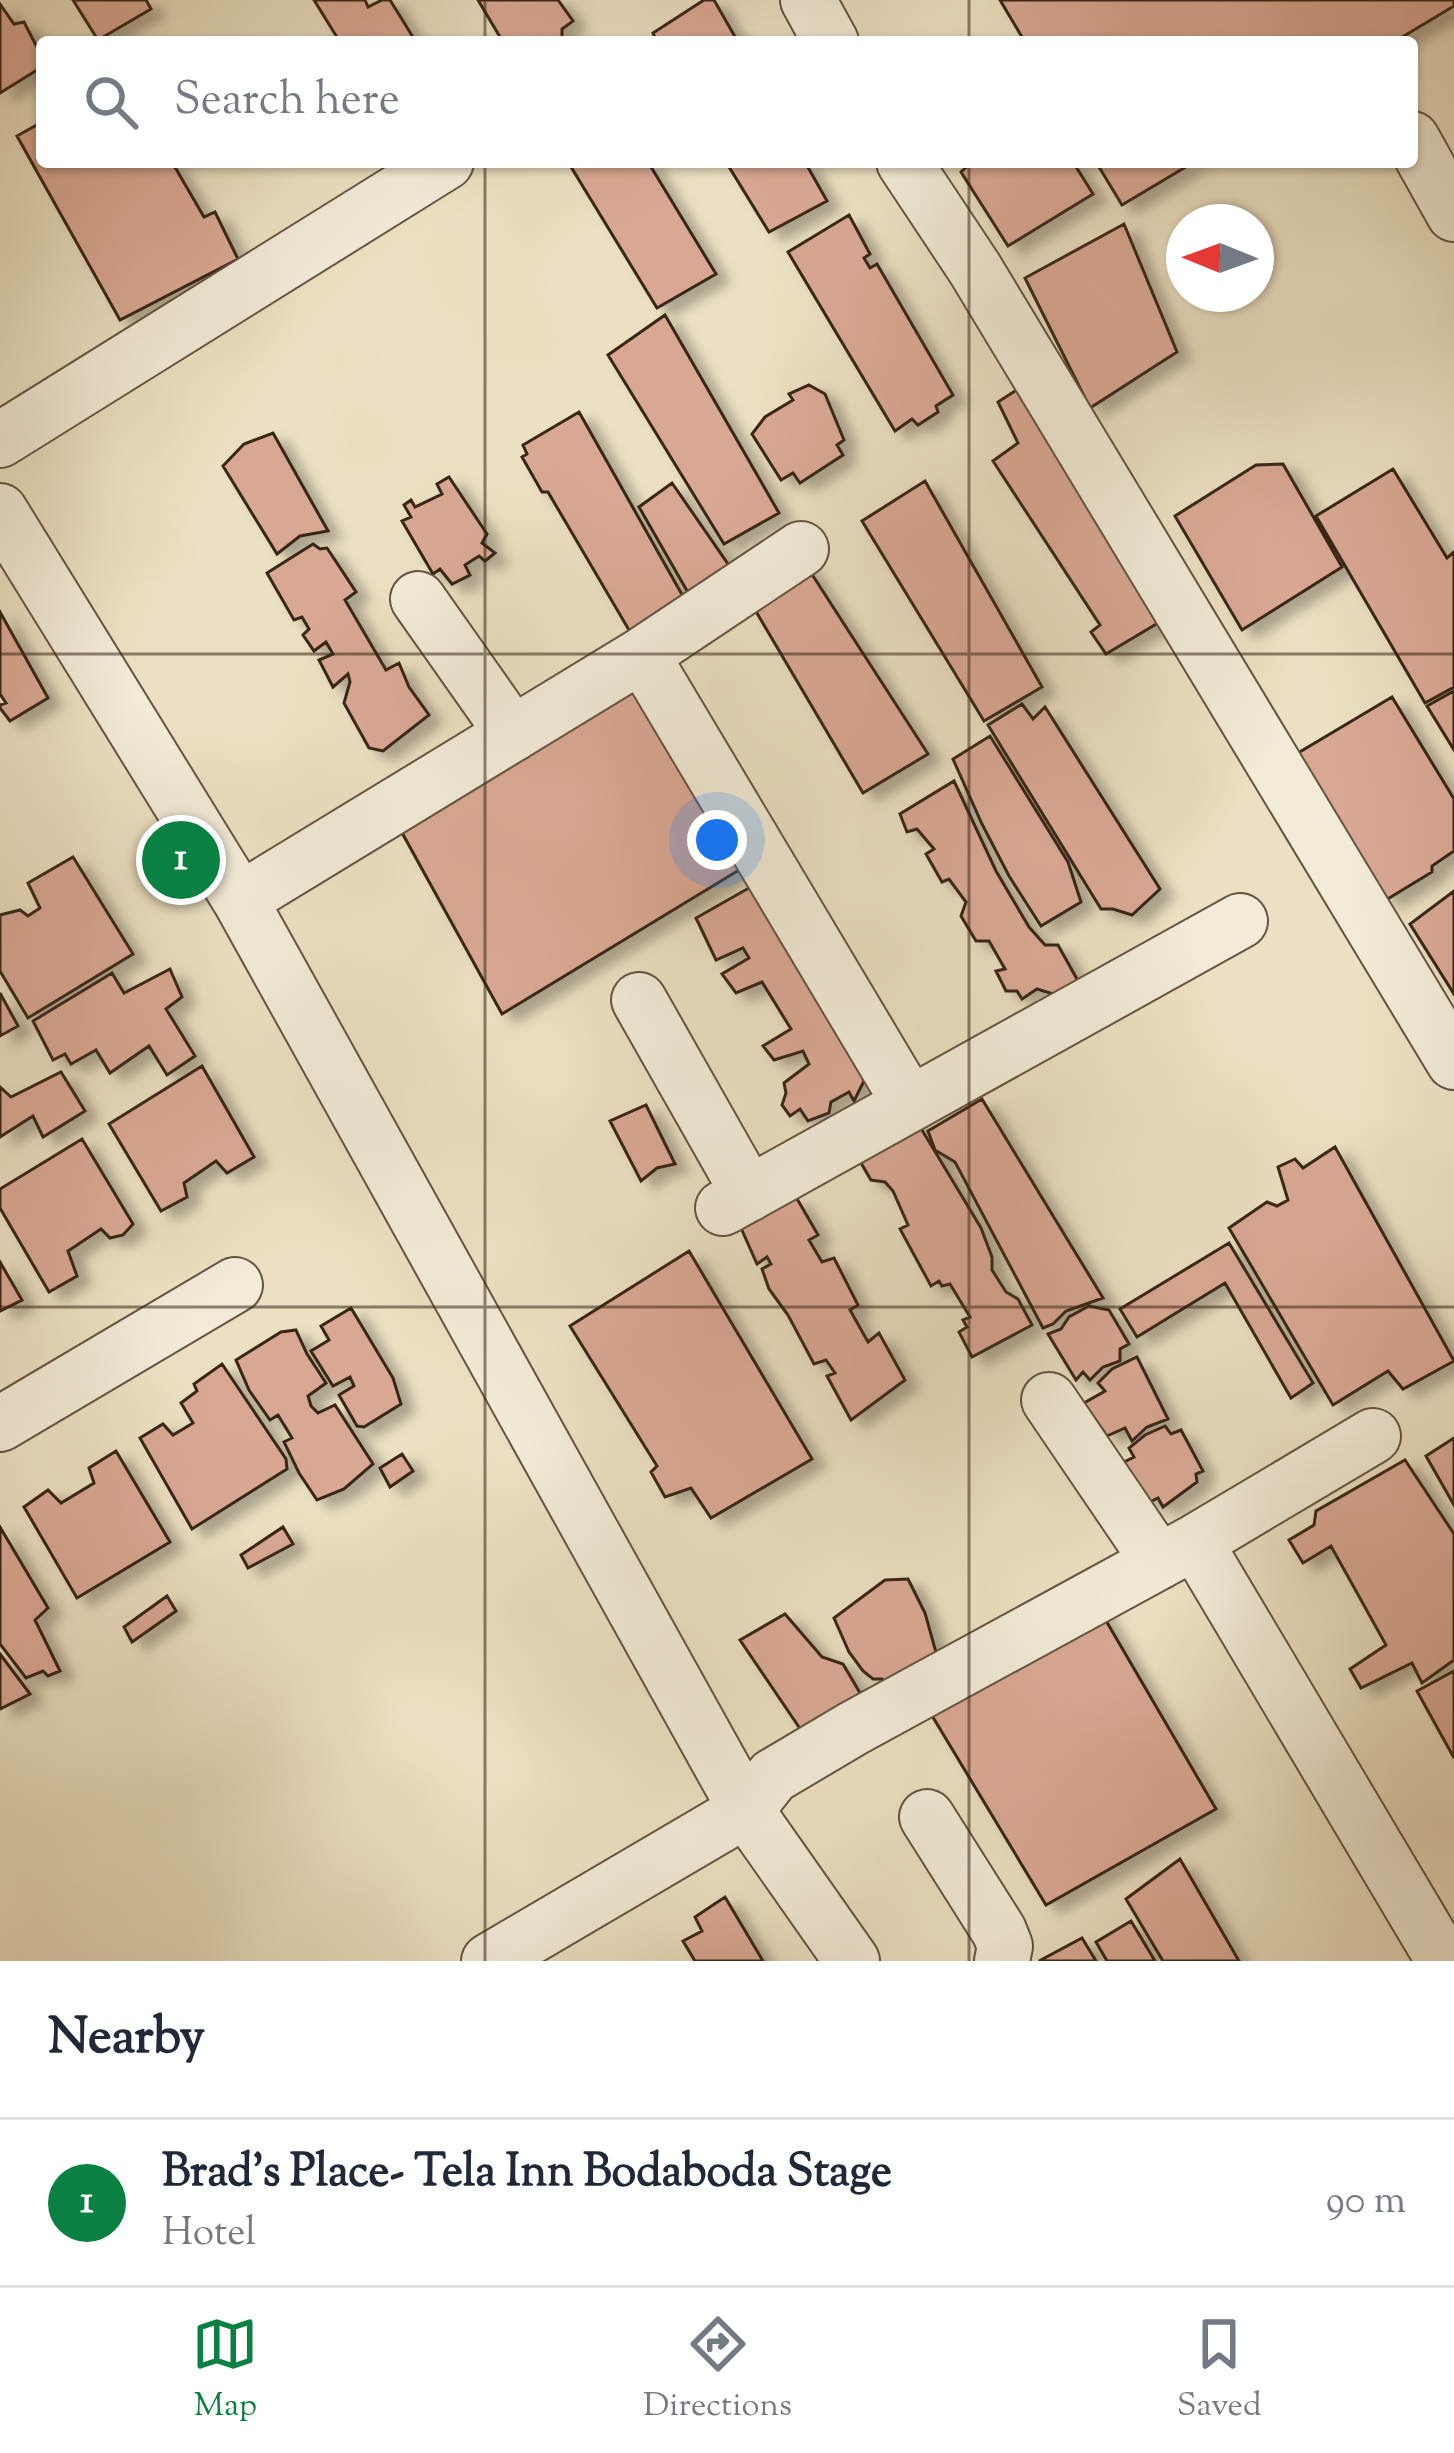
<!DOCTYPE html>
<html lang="en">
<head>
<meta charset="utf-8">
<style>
	body { margin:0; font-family:"Sorts Mill Goudy",serif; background:#f6f6f7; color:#1f2937 }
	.compass { position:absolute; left:1166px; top:204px; width:108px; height:108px; border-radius:50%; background:#fff; box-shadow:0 3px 9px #0004; rotate:271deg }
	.you { position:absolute; left:717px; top:840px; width:42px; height:42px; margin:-30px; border:9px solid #fff; border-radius:50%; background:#1a73e8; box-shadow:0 0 0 18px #1a73e833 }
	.badge { display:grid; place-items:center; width:78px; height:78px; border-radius:50%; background:#0b8043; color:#fff; font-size:39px; font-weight:700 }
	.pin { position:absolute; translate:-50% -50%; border:6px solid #fff; box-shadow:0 3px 12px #0006 }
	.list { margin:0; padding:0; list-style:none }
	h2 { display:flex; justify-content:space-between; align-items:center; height:156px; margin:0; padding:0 48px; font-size:51px }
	h2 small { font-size:39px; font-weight:400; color:#747a83 }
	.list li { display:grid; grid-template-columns:78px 1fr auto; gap:36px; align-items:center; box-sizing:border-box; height:168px; padding:0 48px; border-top:3px solid #e0e1e3 }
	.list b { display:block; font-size:45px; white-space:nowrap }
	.list p { margin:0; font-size:39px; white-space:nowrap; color:#747a83 }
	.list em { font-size:39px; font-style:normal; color:#747a83 }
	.icon { flex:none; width:66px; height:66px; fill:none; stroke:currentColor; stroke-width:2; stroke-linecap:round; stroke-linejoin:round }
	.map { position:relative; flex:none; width:1454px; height:1961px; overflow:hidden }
	.search { position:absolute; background:#fff; box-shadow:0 3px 9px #0004; left:36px; right:36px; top:36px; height:132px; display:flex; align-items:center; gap:30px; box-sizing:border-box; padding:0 42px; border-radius:12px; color:#747a83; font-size:45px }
	.sheet { height:324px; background:#fff }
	nav { display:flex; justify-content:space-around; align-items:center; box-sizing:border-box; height:168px; border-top:3px solid #e0e1e3; background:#fff; font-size:33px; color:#747a83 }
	nav a { display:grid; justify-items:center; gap:6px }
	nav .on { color:#0b8043 }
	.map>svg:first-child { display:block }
	.building { fill:#d9a893; stroke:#382517; stroke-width:3; filter:url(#shadow) }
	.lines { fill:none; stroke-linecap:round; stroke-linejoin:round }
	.minor-casing { stroke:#655442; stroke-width:58 }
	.minor { stroke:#f2ebd7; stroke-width:54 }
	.grid { fill:none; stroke:#382517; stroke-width:3; stroke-opacity:0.55 }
</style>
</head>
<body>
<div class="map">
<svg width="1454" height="1961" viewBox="0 0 1454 1961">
	<defs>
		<filter id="shadow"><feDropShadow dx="13" dy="8" stdDeviation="6" flood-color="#0004"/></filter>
	</defs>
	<rect width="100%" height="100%" fill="#ebe0c1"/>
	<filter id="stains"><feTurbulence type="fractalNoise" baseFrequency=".00167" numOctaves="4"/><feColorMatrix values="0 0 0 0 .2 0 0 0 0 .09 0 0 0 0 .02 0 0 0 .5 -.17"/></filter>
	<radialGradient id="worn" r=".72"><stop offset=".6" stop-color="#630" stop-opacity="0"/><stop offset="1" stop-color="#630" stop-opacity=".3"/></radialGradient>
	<path class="building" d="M73 0H146L151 9 98 40Z
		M314 0H365L368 7 382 0H390L416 42H340Z
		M478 0H558L573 21 562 29V36L551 42H503Z
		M704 0H714L738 42H657L653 33Z
		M1000 0H1454V6L1394 42H1025Z
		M0 4 14 24 24 22 42 57V67L0 93Z
		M42 122V162H172L204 217 215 212 238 259 120 320 17 136Z
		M568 162H648L716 274 657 308Z
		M726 162H805L827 201 769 232Z
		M972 162 981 166 986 162H1073L1093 194 1008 246 961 172Z
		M1096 162H1194L1122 205Z
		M849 215 870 254 864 258 870 268 877 264 953 395 936 406 938 412 918 425 912 419 895 431 788 252Z
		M1124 224 1177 352 1090 408 1025 278Z
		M665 315 779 513 724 544 608 355Z
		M809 385 825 394 844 440 837 445 843 455 800 483 793 473 781 480 752 434 765 417 793 400 789 394Z
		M1018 389 1158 623 1106 654 1091 632 1100 625 993 461 1018 443 998 402Z
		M579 412 689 607 636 642 548 492H542L522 457 527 454 523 445Z
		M273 433 328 531 300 536 277 554 223 466 244 444Z
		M1283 464 1342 567 1242 630 1175 516 1256 465Z
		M1393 469 1447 558 1454 552V687L1425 703 1316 516Z
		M449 477 487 534 482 543 495 553 485 561 479 556 465 565 470 575 452 584 440 569 433 574 402 521 411 517 404 505 411 500 415 507 442 494 437 484Z
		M925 481 1042 687 984 721 862 521Z
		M672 483 730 567 690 596 639 507Z
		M313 544 320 549 327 548 356 592 345 600 386 670 399 663 409 687 429 715 383 751 369 748 344 703 350 682 348 674 333 687 319 660 333 654 326 642 314 651 303 635 309 629 302 617 294 620 267 573Z
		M804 562 928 754 863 793 748 598Z
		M0 612 48 698 10 721 0 708V705L6 703 0 694Z
		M644 681 749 864 502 1014 395 820Z
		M1454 691V750L1427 706Z
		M1392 697 1454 799V851L1432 866V872L1386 900 1298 753Z
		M1022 704 1033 719 1045 707 1160 889 1132 915 1113 909H1101L988 725Z
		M990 736 1068 862 1081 902 1041 926 1009 876 982 824 953 759Z
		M954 781 996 871 1029 927 1045 945H1058L1078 981 1053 994 1037 989 1022 999 1017 991H1006L996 971 1005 969 989 941H976L961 916 966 902 949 879 942 882 926 854 934 849 917 829 907 832 900 814Z
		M73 857 133 954 28 1018 0 971V915L20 910 28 916 40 908 28 883Z
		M763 880 870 1069 854 1101 849 1092 831 1102 829 1113 808 1121 800 1109 790 1116 782 1105 786 1093 784 1083 809 1064 803 1051 774 1060 763 1046 791 1029 762 982 736 993 722 974 749 958 743 948 716 960 696 918Z
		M1454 891V994L1410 924Z
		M170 969 182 997 166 1009 195 1056 167 1075 149 1046 110 1073 96 1050 71 1064 65 1054 53 1060 33 1021 112 973 124 993Z
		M0 993 18 1026 0 1036Z
		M202 1066 254 1157 227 1173 216 1161 184 1183 187 1197 161 1211 109 1124Z
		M61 1072 85 1111 43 1137 33 1116 0 1137V1087L11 1097Z
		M982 1099 1103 1298 1066 1311 1053 1324 1043 1328 955 1162 935 1150 928 1131Z
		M646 1105 675 1164 657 1168 641 1181 610 1121Z
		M916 1120 981 1228 992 1257V1270L1006 1292 1018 1299 1032 1325 972 1357 959 1332 967 1327 963 1320 970 1317 950 1284 942 1286 939 1281 931 1286 900 1229 908 1225 893 1191 885 1182 871 1180 854 1151Z
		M82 1139 133 1224 123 1235 110 1238 101 1229 68 1251 77 1276 49 1292 0 1208V1189Z
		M1335 1147 1454 1361 1403 1389 1388 1371 1333 1405 1229 1228 1267 1202 1277 1206 1288 1200 1278 1167 1295 1159 1303 1168Z
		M796 1197 818 1235 809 1240 822 1262 834 1258 858 1305 850 1310 868 1342 879 1333 905 1380 851 1420 827 1376 835 1373 826 1360 814 1364 788 1315 769 1289 762 1269 771 1264 767 1257 757 1264 741 1228Z
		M1229 1243 1313 1383 1291 1398 1225 1283 1137 1337 1120 1309Z
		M689 1251 812 1459 711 1518 691 1488 665 1497 651 1472 657 1466 570 1326Z
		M0 1262 22 1300 0 1311Z
		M1089 1306 1109 1310 1129 1344 1120 1349V1361L1103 1367 1090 1380 1083 1372 1076 1380 1048 1334 1061 1329 1069 1317Z
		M351 1308 393 1378 401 1404 364 1427 357 1426 339 1395 354 1386 350 1377 333 1386 311 1351 329 1340 321 1326Z
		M296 1330 307 1354 326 1383 308 1396 311 1406 318 1413 335 1405 373 1464 344 1489 317 1500 299 1473 284 1442 292 1438 278 1415 270 1420 249 1390 236 1360 281 1332Z
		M1137 1357 1168 1419 1147 1427 1132 1441 1125 1428 1107 1436 1084 1403 1105 1391 1098 1383 1112 1369Z
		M222 1364 286 1459 287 1469 192 1529 140 1438 163 1424 173 1435 193 1423 181 1403 197 1391 194 1384Z
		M1165 1426 1171 1434 1181 1430 1203 1471 1196 1474 1197 1482 1163 1507 1158 1498 1148 1503 1124 1462 1134 1457 1129 1448 1145 1435Z
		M1454 1438V1505L1426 1456Z
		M116 1451 170 1542 77 1598 24 1507 48 1490 61 1503 94 1483 89 1468Z
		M402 1454 413 1471 390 1487 380 1468Z
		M1405 1460 1454 1534V1660L1422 1683 1412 1663 1361 1688 1350 1669 1386 1645 1331 1546 1303 1563 1289 1540 1314 1525 1316 1511Z
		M0 1527 48 1608 35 1620 60 1671 48 1676 43 1671 26 1678 0 1644Z
		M283 1527 293 1544 248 1568 241 1555Z
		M908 1579 925 1613 939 1663 892 1692 882 1679H873L863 1671 849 1652 834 1618 885 1580Z
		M167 1596 176 1611 132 1642 124 1627Z
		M1098 1607 1216 1809 1046 1905 925 1704Z
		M785 1614 822 1657 843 1664 863 1698 805 1736 740 1640Z
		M0 1654 30 1694 0 1709Z
		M1454 1671V1758L1417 1691Z
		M1180 1859 1239 1961H1163L1126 1899Z
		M725 1897 763 1961H695L683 1941 702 1931 695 1917Z
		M1131 1921 1155 1961H1107L1096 1942Z
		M1082 1938 1096 1961H1039Z"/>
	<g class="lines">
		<defs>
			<path id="minor" d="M808 0 831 42
				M1412 139 1454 214
				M904 162 975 269 1454 1062
				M0 440 446 162
				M0 511 240 900 746 1810 852 1961
				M418 599 513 734
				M642 655 910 1104
				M240 900 642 655 801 549
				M639 1000 749 1194
				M723 1208 1240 921
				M1049 1400 1159 1562
				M0 1424 235 1285
				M1195 1542 1444 1961
				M927 1817 999 1931 1005 1946 1002 1961
				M489 1961 746 1810 773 1776 854 1728 1195 1542 1373 1436"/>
		</defs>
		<use href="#minor" class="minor-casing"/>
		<use href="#minor" class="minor"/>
	</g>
	<path class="grid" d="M485 0V42M969 0V42M485 162V1961M969 162V1961M0 654H1454M0 1307H1454"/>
	<rect width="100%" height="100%" filter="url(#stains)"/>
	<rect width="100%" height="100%" fill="url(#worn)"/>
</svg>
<svg class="compass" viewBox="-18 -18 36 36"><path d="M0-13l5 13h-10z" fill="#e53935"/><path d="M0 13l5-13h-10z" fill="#747a83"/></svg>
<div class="you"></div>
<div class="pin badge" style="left:181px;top:860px">1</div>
<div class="search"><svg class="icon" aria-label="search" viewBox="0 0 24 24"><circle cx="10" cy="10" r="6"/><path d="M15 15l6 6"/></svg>Search here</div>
</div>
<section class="sheet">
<h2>Nearby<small></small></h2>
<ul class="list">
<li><span class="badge">1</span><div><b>Brad's Place- Tela Inn Bodaboda Stage</b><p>Hotel</p></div><em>90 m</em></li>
</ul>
</section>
<nav>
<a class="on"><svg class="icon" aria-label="map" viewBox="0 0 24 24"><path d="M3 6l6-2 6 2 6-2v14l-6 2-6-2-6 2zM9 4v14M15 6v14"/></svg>Map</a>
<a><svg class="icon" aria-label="directions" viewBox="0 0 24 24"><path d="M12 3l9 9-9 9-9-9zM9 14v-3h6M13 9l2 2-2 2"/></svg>Directions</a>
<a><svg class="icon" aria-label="saved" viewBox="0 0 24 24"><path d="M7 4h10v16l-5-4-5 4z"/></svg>Saved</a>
</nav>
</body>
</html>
